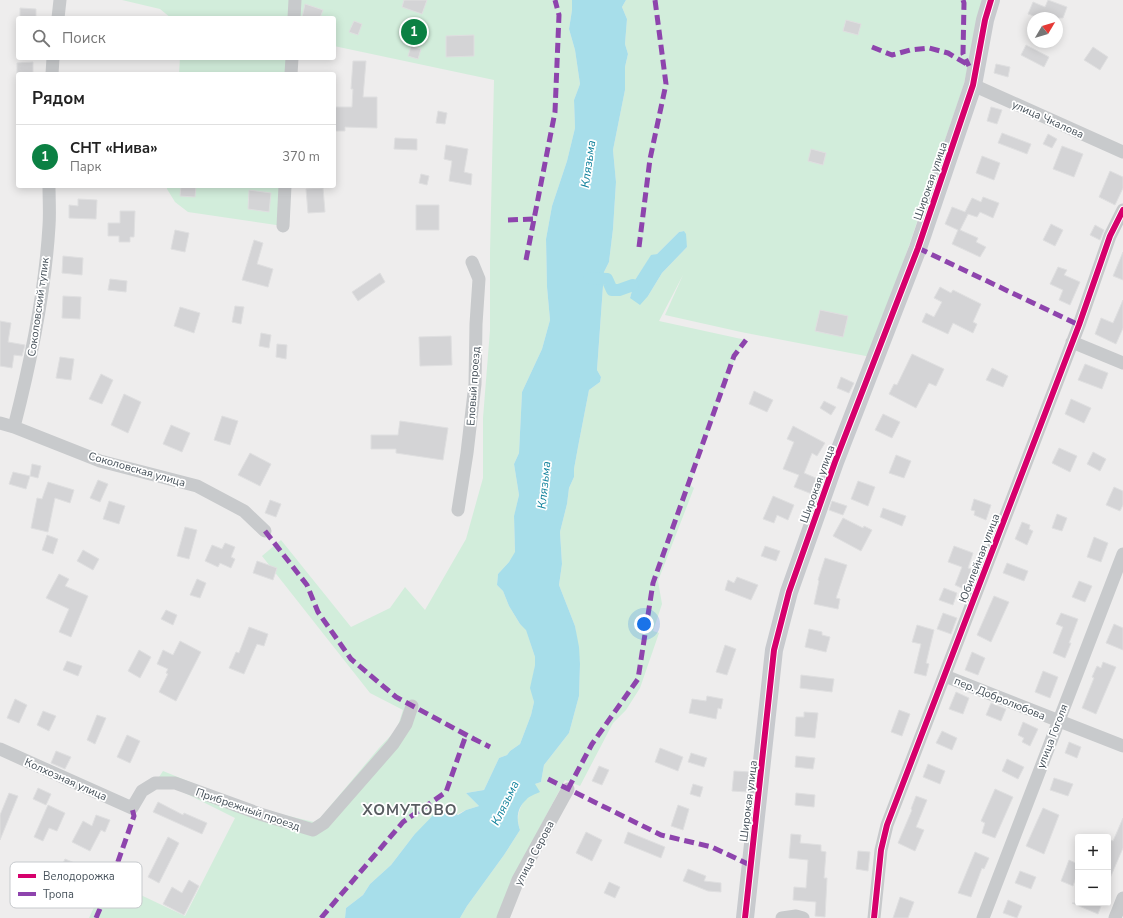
<!DOCTYPE html>
<html lang="ru">
<head>
<meta charset="utf-8">
<style>
	body { margin:0; font-family:"Nunito Sans",sans-serif; background:#f2f2f2; color:#222 }
	.controls { position:absolute; right:12px; bottom:12px; display:grid; overflow:hidden; border-radius:4px; box-shadow:0 2px 10px #0003 }
	.controls button { width:36px; height:36px; display:grid; place-items:center; padding:0; border:0; border-bottom:1px solid #e0e0e0; background:#fff; color:#222; font:20px sans-serif }
	.compass { position:absolute; left:1027px; top:12px; width:36px; height:36px; border-radius:50%; background:#fff; box-shadow:0 2px 10px #0003; rotate:52deg }
	.you { position:absolute; left:644px; top:624px; width:14px; height:14px; margin:-10px; border:3px solid #fff; border-radius:50%; background:#1a73e8; box-shadow:0 0 0 6px #1a73e833 }
	.badge { display:grid; place-items:center; width:26px; height:26px; border-radius:50%; background:#0b8043; color:#fff; font-size:13px; font-weight:700 }
	.pin { position:absolute; translate:-50% -50%; border:2px solid #fff; box-shadow:0 1px 4px #0006 }
	.list { margin:0; padding:0; list-style:none }
	h2 { display:flex; justify-content:space-between; align-items:center; height:52px; margin:0; padding:0 16px; font-size:17px }
	h2 small { font-size:13px; font-weight:400; color:#767676 }
	.list li { display:grid; grid-template-columns:26px 1fr auto; gap:12px; align-items:center; box-sizing:border-box; height:64px; padding:0 16px; border-top:1px solid #e0e0e0 }
	.list b { display:block; font-size:15px; white-space:nowrap }
	.list p { margin:0; font-size:13px; white-space:nowrap; color:#767676 }
	.list em { font-size:13px; font-style:normal; color:#767676 }
	.icon { flex:none; width:22px; height:22px; fill:none; stroke:currentColor; stroke-width:2; stroke-linecap:round; stroke-linejoin:round }
	.map { position:relative; flex:none; width:1123px; height:918px; overflow:hidden }
	.search { position:absolute; background:#fff; box-shadow:0 2px 10px #0003; left:16px; top:16px; width:320px; height:44px; display:flex; align-items:center; gap:10px; box-sizing:border-box; padding:0 14px; border-radius:4px; color:#767676; font-size:15px }
	.panel { position:absolute; background:#fff; box-shadow:0 2px 10px #0003; left:16px; top:72px; width:320px; height:116px; border-radius:4px }
	.map>svg:first-child { display:block }
	.green { fill:#d2eddb; fill-rule:evenodd }
	.water { fill:#a7deea }
	.lines { fill:none; stroke-linecap:round; stroke-linejoin:round }
	.canal { stroke:#a7deea; stroke-width:12 }
	.building { fill:#d4d4d6; stroke:#dfdfe0 }
	.street { stroke:#c8cacc; stroke-width:13 }
	.secondary { stroke:#c8cace; stroke-width:18 }
	.quiet { stroke:#8e44ad; stroke-width:5; stroke-dasharray:10 5; stroke-linecap:butt }
	.cycleway-casing { stroke:#fff; stroke-width:8 }
	.cycleway { stroke:#d6006c; stroke-width:6 }
	.labels { text-anchor:middle; stroke-width:3.5; stroke-linejoin:round; paint-order:stroke }
	.street-label { font-size:11px; fill:#455059; stroke:#fff }
	.water-label { font-size:12px; font-style:italic; fill:#0f819b; stroke:#fff }
	.district-label { font-size:15px; font-weight:bold; letter-spacing:1px; fill:#595d61; stroke:#fff }
	.key { fill:#fff; stroke:#c7cacd; stroke-width:1 }
	.key-label { font-size:11px; fill:#455059 }
</style>
</head>
<body>
<div class="map">
<svg width="1123" height="918" viewBox="0 0 1123 918">
	<rect width="100%" height="100%" fill="#eeeded"/>
	<path class="green" d="M122 0H572V10L569 29 575 50 580 84 574 100 575 128 567 161 552 206 546 239 547 287 550 320 542 349 522 392 519 453 514 464 519 495 514 517 515 553 509 562 498 574 497 585 503 591 509 606 520 624 526 629 535 657V665L531 688 534 702 531 715 520 744 510 751 507 755 499 758 484 790 466 793 479 806 466 810 414 835 391 865 370 884 363 895 346 908 345 918H89L107 879 185 916 235 818 177 789 155 783 163 771 254 808 314 822 321 817 379 748 397 729 403 710 370 693 262 556 281 540 351 627 390 608 405 587 425 610 466 539 483 478V418L490 330V253L494 80 334 46V18H171L160 9Z
		M626 0H984L963 87 871 357 741 332 665 315 683 275 659 321 746 340 737 353 690 485 694 488 658 581 662 604 653 631 659 633 640 688 626 710 613 723 580 786 565 780 512 880 497 918H460L467 906 504 855 520 830C513 811 526 799 535 784L541 782 544 765 569 733 579 696 580 664 575 626 559 585 562 564 560 532 567 504 569 488 574 477V469L578 447 589 390 600 382 601 377 597 370 604 272 609 262 613 229 616 182 613 150 625 90V67L628 54 625 44 627 19 622 7ZM684 231 687 247 662 273 648 296 630 298 635 280 651 256 657 254 679 232Z
		M180 58H292L291 74H179Z
		M167 186H285L283 226 188 212 175 202 167 189Z"/>
	<path class="water" d="M572 0H626L622 7 627 19 625 44 628 54 625 67V90L613 150 616 182 613 229 609 262 604 272 597 370 601 377 600 382 589 390 578 447 574 469V477L569 488 567 504 560 532 562 564 559 585 575 626 579 647 580 664 579 696 569 733 544 765 541 782 535 784 540 792C536 794 529 796 526 800 517 808 516 819 520 830L504 855 467 906 460 918H345L346 908 363 895 370 884 391 865 414 835 441 807 458 815 466 810 479 806 466 793 484 790 499 758 507 755 510 751 520 744 531 715 534 702 530 688 535 665V657L526 630 520 624 509 606 503 591 497 585 498 574 509 562 515 552 514 516 519 495 514 464 519 453 522 392 542 349 550 320 547 287 546 239 552 206 567 161 575 128 574 100 580 84 575 50 569 29 572 10Z
		M684 231 686 234 687 247 662 273 648 296 640 305 630 298 635 280 651 255 657 254 679 232Z"/>
	<g class="lines">
		<path class="canal" d="M589 278 607 279 612 290H619L633 285"/>
	</g>
	<path class="building" d="M404 0H427L422 14 402 7Z
		M1048 0 1067 7 1063 18H1040L1028 14 1033 2 1045 7Z
		M305 4 323 10 320 18H302Z
		M20 8 36 9V18H20Z
		M846 20 861 24 858 35 843 31Z
		M354 21 362 24 358 35 349 32Z
		M474 35V56L446 57V36Z
		M1026 45 1049 57 1044 67 1021 55Z
		M411 46 421 49 418 59 408 56Z
		M1093 47 1108 57 1100 70 1084 60Z
		M353 61H366L363 97H377V128L345 127V131H334V107H352L353 89H351Z
		M33 62V74H17V63Z
		M996 64 1010 67 1008 77 994 73Z
		M991 107 1002 110 997 124 987 121Z
		M438 111 447 113 445 124 436 123Z
		M1002 133 1031 144 1027 154 998 143Z
		M1048 134 1057 139 1052 148 1043 144Z
		M395 138 417 139V150L394 149Z
		M446 145 468 149 464 172 472 174 471 185 449 181 452 161 444 159Z
		M1062 146 1083 154 1074 177 1053 169Z
		M811 149 826 153 823 165 808 161Z
		M982 156 1000 163 994 180 976 173Z
		M1110 171 1123 177V188L1115 205 1099 197Z
		M421 174 429 176 427 185 419 183Z
		M181 186H196L195 197 180 196Z
		M323 188 325 212 308 213 306 189Z
		M249 190 271 193 269 212 248 209Z
		M983 197 999 203 993 218 980 212 977 217 968 214 960 230 978 238 976 242 986 247 980 257 952 244 958 230 945 224 952 207 965 212 972 198 981 202Z
		M78 199 97 200 96 219 69 218V205L78 206Z
		M416 205H439V230H416Z
		M120 211H135L134 237H130V242H119V236H108V223H120Z
		M1051 224 1063 230 1055 246 1043 240Z
		M1095 225 1104 230 1100 240 1090 235Z
		M175 230 189 233 185 252 171 249Z
		M254 240 263 243 257 264 273 269 268 287 242 280Z
		M1123 252V280L1113 276Z
		M63 256 83 258 82 275 62 273Z
		M1058 267 1067 270 1064 275 1080 282 1070 305 1059 300 1063 290 1050 284Z
		M380 273 385 282 358 301 352 292Z
		M110 279 127 281 126 292 108 290Z
		M940 287 951 293 953 290 981 304 973 322 977 324 973 333 953 323 948 334 922 322 926 313 934 317 942 302 934 298Z
		M63 296 81 297 80 319 62 318Z
		M1123 300V328L1116 344 1095 334 1101 318 1113 323Z
		M235 306 244 307 241 324 232 322Z
		M180 307 200 313 194 333 174 326Z
		M820 310 848 316 843 337 815 331Z
		M0 321 11 323 8 342 25 345 22 356 14 355 12 368 0 366Z
		M261 333 271 335 269 348 259 346Z
		M451 336 452 365 420 366 419 337Z
		M277 344 287 345 286 359 276 357Z
		M912 354 944 369 936 386 929 383 916 408 889 394 894 384 897 385Z
		M60 357 74 359 71 380 56 378Z
		M1085 364 1108 373 1102 389 1078 380Z
		M992 368 1008 376 1003 387 986 380Z
		M101 374 113 380 102 404 89 399Z
		M841 377 854 383 849 393 837 388Z
		M754 391 773 400 767 412 749 404Z
		M124 394 141 402 128 433 111 425Z
		M1071 399 1091 408 1084 423 1065 414Z
		M824 401 836 407 831 415 820 408Z
		M883 414 900 422 892 438 875 430Z
		M222 416 238 421 230 445 214 440Z
		M400 421 448 428 443 460 396 453V449H371V435H398Z
		M171 425 190 433 182 452 163 444Z
		M793 426 825 443 817 456 812 453 804 473 818 479 812 494 794 487 799 475 783 469 794 442 787 439Z
		M1059 448 1077 456 1070 472 1052 463Z
		M1093 452 1106 459 1100 471 1087 464Z
		M250 453 271 464 260 486 238 475Z
		M896 455 911 461 904 478 889 473Z
		M32 464 41 466 38 478 30 476Z
		M13 472 30 476 26 489 9 484Z
		M98 480 108 484 100 502 90 498Z
		M858 481 875 487 868 506 851 499Z
		M48 482 74 490 70 503 55 498 48 532 31 528 37 498 42 499Z
		M1114 487 1123 491V505L1120 511 1106 505Z
		M773 496 794 505 788 520 777 515 774 523 763 519Z
		M974 499 991 505 986 520 974 515 975 511 971 510Z
		M270 500 281 504 276 517 265 513Z
		M109 501 125 506 119 524 103 519Z
		M832 501 847 506 843 515 829 510Z
		M883 508 906 516 902 526 880 517Z
		M1057 514 1067 518 1062 531 1052 528Z
		M843 518 863 528 864 526 872 530 861 551 833 536Z
		M1022 522 1030 525 1029 529 1033 531 1027 545 1015 539Z
		M185 527 197 530 189 559 177 556Z
		M47 535 58 539 53 554 42 550Z
		M1094 537 1108 543 1101 562 1087 557Z
		M225 543 235 547 231 557 235 559 231 568 220 563 218 567 205 561 212 545 222 549Z
		M765 546 780 551 776 561 761 556Z
		M954 546 973 553 968 568 976 571 968 591 955 585 962 567 948 562Z
		M83 550 99 559 93 570 77 561Z
		M825 558 847 565 836 598 840 599 838 609 814 604 819 581 818 580Z
		M257 561 277 568 273 580 253 573Z
		M1007 563 1028 571 1024 581 1003 573Z
		M59 574 69 579 65 586 88 596 71 637 59 632 69 609 46 598Z
		M737 577 758 585 751 600 725 590 728 580 734 583Z
		M197 579 206 583 200 598 190 595Z
		M1079 581 1092 586 1085 602 1072 597Z
		M944 588 957 593 953 605 939 600Z
		M994 596 1009 602 991 642 977 635Z
		M166 610 177 615 173 625 161 619Z
		M943 613 957 618 951 634 937 629Z
		M1061 613 1078 619 1069 643H1071L1065 658 1053 653 1063 627 1056 624Z
		M1114 624 1123 628V650L1106 643Z
		M917 625 934 630 926 663 929 664 926 676 914 673 921 644 912 642Z
		M249 627 268 634 264 646 257 644 244 674 229 668 236 652 239 653Z
		M809 629 822 632V635L830 637 826 652 805 647Z
		M180 641 201 652 176 701 159 692 168 674 166 673 168 669 157 664 163 650 173 655Z
		M725 645 736 649 727 675 716 672Z
		M139 650 151 657 140 678 128 671Z
		M972 652 985 658 978 675 965 670Z
		M67 661 82 666 78 676 63 670Z
		M1103 662 1116 667 1096 714 1082 708 1094 678 1092 677 1097 666 1101 668Z
		M1043 671 1058 677 1050 698 1035 692Z
		M801 675 834 679 832 692 800 688Z
		M956 692 969 698 963 714 949 709Z
		M707 696 723 699 721 709 718 708 716 719 689 713 692 699 706 701Z
		M15 699 27 705 19 723 7 718Z
		M991 703 1006 709 1001 721 986 715Z
		M899 710 910 714 902 736 891 732Z
		M43 711 56 716 49 731 37 725Z
		M804 712 818 713 815 738 795 736 796 717H804Z
		M97 715 106 718 95 744 87 740Z
		M1023 722 1038 729 1030 746 1022 742 1024 738 1018 735Z
		M942 731 957 738 952 750 936 743Z
		M127 735 140 741 130 763 117 757Z
		M1069 742 1081 747 1077 758 1065 753Z
		M660 748 683 757 678 771 655 762Z
		M56 751 71 757 65 769 51 763Z
		M691 753 707 758 704 767 688 762Z
		M796 756 815 758 813 769 795 767Z
		M1007 759 1024 767 1018 779 1002 771Z
		M928 764 945 771 940 784 923 777Z
		M599 766 609 770 602 785 592 781Z
		M734 771 750 772 748 792 732 791Z
		M1054 778 1073 784 1068 796 1050 790Z
		M693 784 703 787 700 797 690 794Z
		M38 788 51 794 46 805 33 799Z
		M995 789 1013 797 995 838 982 833 985 823 981 821Z
		M9 793 18 796 0 840V815Z
		M796 793 815 795 814 807 795 805Z
		M916 796 927 800 916 827 924 830 915 851 898 843 912 810 911 809Z
		M158 802 183 815 184 813 207 823 202 834 153 812Z
		M48 805 65 813 57 831 49 828 43 841 34 837Z
		M678 805 689 809 683 830 671 826Z
		M1043 808 1059 815 1044 854 1026 846Z
		M96 815 110 820 105 832 101 830 90 851 72 842 83 821 92 826Z
		M1123 818V848L1108 883V839L1113 841Z
		M586 832 602 840 592 861 576 853Z
		M628 832 665 847 661 858 624 843Z
		M791 834 801 835 800 843 821 845V851L826 852 824 878H827L825 917 815 916 816 902 793 900 794 887 806 888 808 860 789 858Z
		M168 837 179 843 159 883 148 877Z
		M858 851 870 852 868 871 856 869Z
		M975 852 989 858 984 869 982 868 971 897 958 893Z
		M65 859 77 864 70 882 57 876Z
		M1069 860 1078 864V871L1073 886 1061 881Z
		M688 869 706 876 704 881 721 883V892L708 891 683 881Z
		M1020 871 1036 877 1031 889 1015 883Z
		M189 880 199 886 184 915 163 904 172 887 182 893Z
		M609 882 620 887 615 898 604 893Z
		M900 897 914 902 908 918H893Z
		M1008 900 1022 906 1017 918 1003 913Z
		M1072 903H1102L1098 914Z"/>
	<g class="lines">
		<path class="street" d="M58 18 60 0
			M294 18 295 0
			M52 74 53 58
			M291 74 292 58
			M973 85 1123 152
			M283 226 285 186
			M1072 342 1123 363
			M0 423 14 427 100 461 197 486 244 511 265 531
			M14 427C31 361 45 294 49 226 50 213 49 199 49 186
			M458 510 467 453 475 384 476 324 479 279 472 262
			M945 676 1123 746
			M0 749 132 808 142 791 155 783H175L260 814 313 830 324 823 393 744 406 724 412 706
			M503 918 518 880 568 789
			M782 918 796 916 803 918
			M874 918 881 850 887 825 1079 325 1110 236 1123 210
			M983 918 1123 554
			M1115 918 1123 898"/>
		<path class="secondary" d="M745 918 774 650 789 592 835 462 918 248 973 85 985 20 991 0"/>
		<path class="quiet" d="M963 0 964 3 963 54 969 66
			M872 47 892 55 910 50 929 48 948 53 970 66
			M508 220 534 219
			M639 247 650 159 666 84 655 0
			M918 248 1079 325
			M526 260 555 112 559 15 555 0
			M265 531 307 585 318 612 351 659 396 697 474 739 490 747
			M548 779 661 835 712 847 750 865
			M568 789 592 744 638 679 653 583 734 356 746 340
			M96 918 108 890 134 816 132 808
			M321 918 403 822 446 792 466 735"/>
		<defs>
			<path id="cycleway" d="M745 918 774 650 789 592 835 462 918 248 973 85 985 20 991 0
				M874 918 881 850 887 825 1079 325 1110 236 1123 210"/>
		</defs>
		<use href="#cycleway" class="cycleway-casing"/>
		<use href="#cycleway" class="cycleway"/>
	</g>
	<g class="labels">
		<g class="street-label">
			<text transform="translate(1048 119) rotate(24)" y="4">улица Чкалова</text>
			<text transform="translate(930 181) rotate(-71)" y="4">Широкая улица</text>
			<text transform="translate(38 307) rotate(-82)" y="4">Соколовский тупик</text>
			<text transform="translate(473 386) rotate(-86)" y="4">Еловый проезд</text>
			<text transform="translate(137 469) rotate(16)" y="4">Соколовская улица</text>
			<text transform="translate(817 484) rotate(-70)" y="4">Широкая улица</text>
			<text transform="translate(979 558) rotate(-69)" y="4">Юбилейная улица</text>
			<text transform="translate(1000 698) rotate(22)" y="4">пер. Добролюбова</text>
			<text transform="translate(1052 736) rotate(-69)" y="4">улица Гоголя</text>
			<text transform="translate(66 779) rotate(24)" y="4">Колхозная улица</text>
			<text transform="translate(748 801) rotate(-83)" y="4">Широкая улица</text>
			<text transform="translate(248 809) rotate(19)" y="4">Прибрежный проезд</text>
			<text transform="translate(534 853) rotate(-62)" y="4">улица Серова</text>
		</g>
		<g class="water-label">
			<text transform="translate(588 164) rotate(-82)" y="4">Клязьма</text>
			<text transform="translate(544 485) rotate(-84)" y="4">Клязьма</text>
			<text transform="translate(505 803) rotate(-64)" y="4">Клязьма</text>
		</g>
		<g class="district-label">
			<text x="410" y="815">ХОМУТОВО</text>
		</g>
	</g>
	<rect x="10" y="862" width="132" height="46" rx="6" class="key"/>
	<rect x="18" y="874" width="18" height="4" fill="#d6006c"/>
	<rect x="18" y="892" width="18" height="4" fill="#8e44ad"/>
	<g class="key-label">
		<text x="43" y="880">Велодорожка</text>
		<text x="43" y="898">Тропа</text>
	</g>
</svg>
<div class="controls">
<button>+</button>
<button>−</button>
</div>
<svg class="compass" viewBox="-18 -18 36 36"><path d="M0-13l5 13h-10z" fill="#e53935"/><path d="M0 13l5-13h-10z" fill="#767676"/></svg>
<div class="you"></div>
<div class="pin badge" style="left:414px;top:32px">1</div>
<div class="search"><svg class="icon" aria-label="search" viewBox="0 0 24 24"><circle cx="10" cy="10" r="6"/><path d="M15 15l6 6"/></svg>Поиск</div>
<section class="panel">
<h2>Рядом<small></small></h2>
<ul class="list">
<li><span class="badge">1</span><div><b>СНТ «Нива»</b><p>Парк</p></div><em>370 m</em></li>
</ul>
</section>
</div>
</body>
</html>
